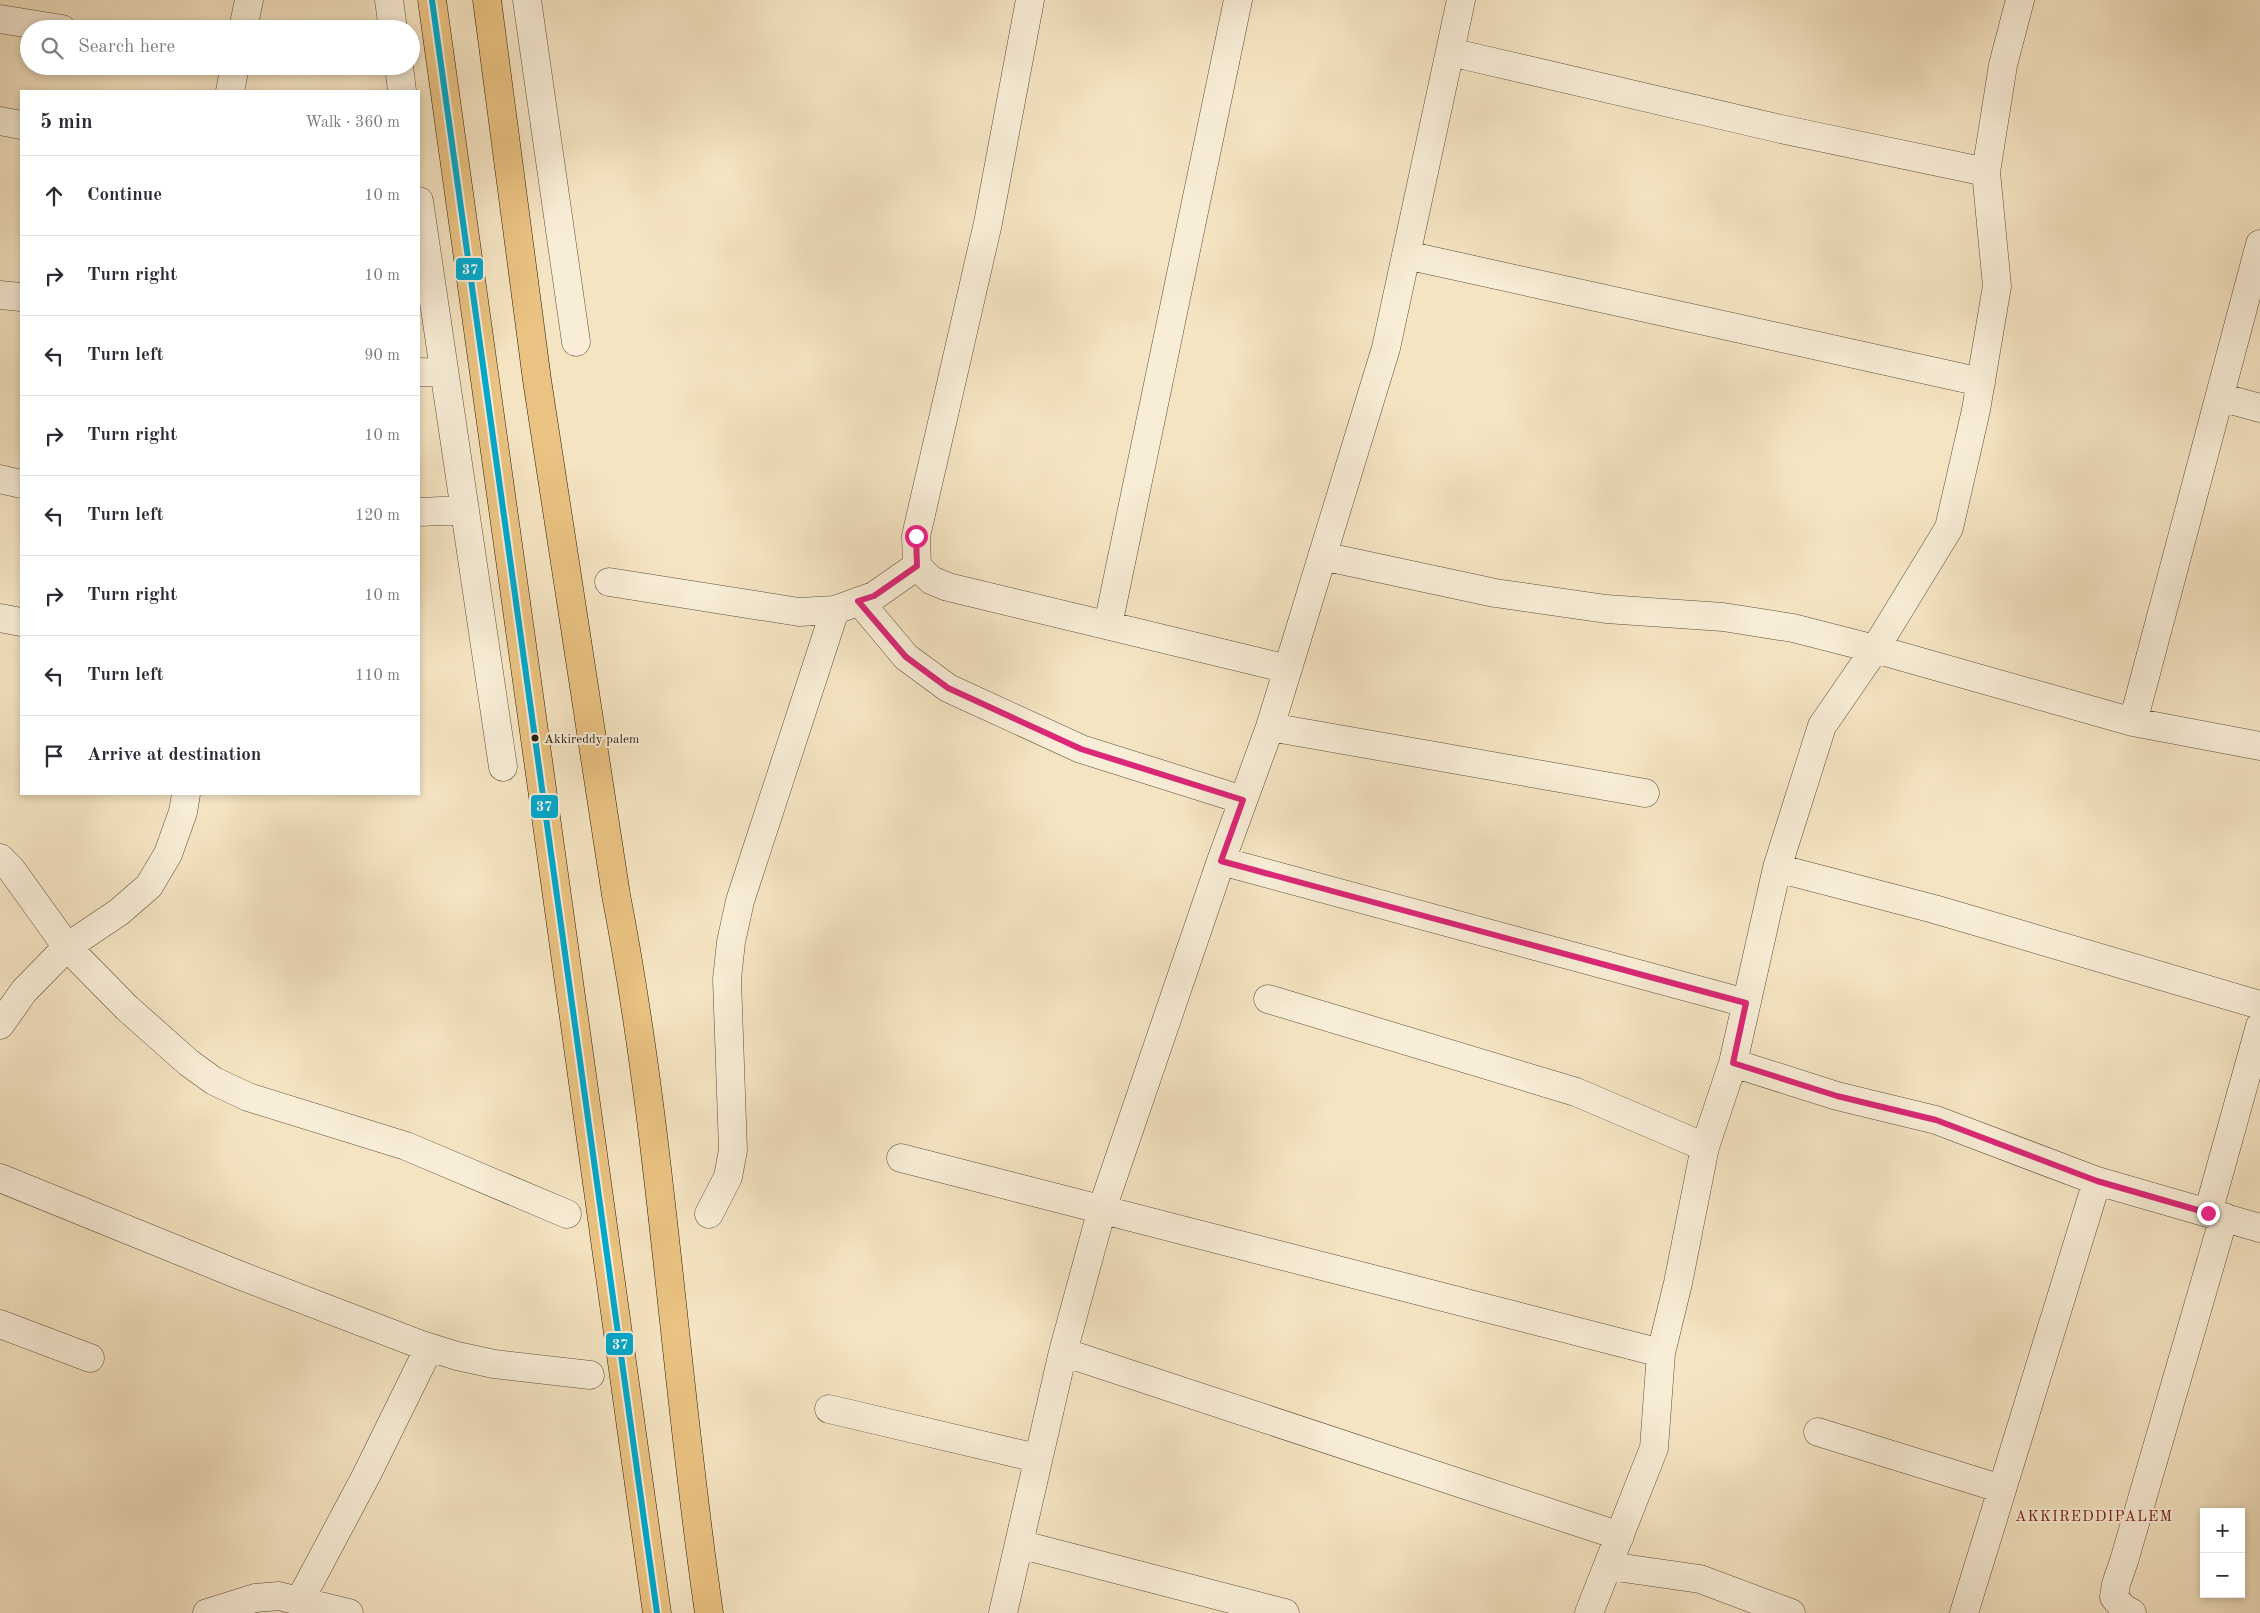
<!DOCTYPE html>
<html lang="en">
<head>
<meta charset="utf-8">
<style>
	body { margin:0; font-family:"Old Standard TT",serif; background:#f2f2f3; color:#2b2b33 }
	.controls { position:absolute; right:15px; bottom:15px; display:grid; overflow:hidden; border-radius:0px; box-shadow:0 2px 8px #0003 }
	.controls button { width:45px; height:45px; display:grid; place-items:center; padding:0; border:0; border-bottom:1px solid #e1e1e2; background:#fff; color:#2b2b33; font:25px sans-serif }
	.stop { position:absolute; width:15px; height:15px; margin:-11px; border:4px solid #db2777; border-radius:50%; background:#fff }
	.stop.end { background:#db2777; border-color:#fff; box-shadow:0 1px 5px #0008 }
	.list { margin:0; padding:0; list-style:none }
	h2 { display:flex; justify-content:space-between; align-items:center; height:65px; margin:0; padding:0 20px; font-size:21px }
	h2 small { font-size:16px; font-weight:400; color:#7c7c81 }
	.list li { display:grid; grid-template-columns:32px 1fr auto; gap:15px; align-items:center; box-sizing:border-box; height:80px; padding:0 20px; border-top:1px solid #e1e1e2 }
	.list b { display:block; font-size:19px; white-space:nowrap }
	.list em { font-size:16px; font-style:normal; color:#7c7c81 }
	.icon { flex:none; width:28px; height:28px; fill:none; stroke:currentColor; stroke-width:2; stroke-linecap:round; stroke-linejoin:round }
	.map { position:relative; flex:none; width:2260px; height:1613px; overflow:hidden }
	.search { position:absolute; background:#fff; box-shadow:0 2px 8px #0003; left:20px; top:20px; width:400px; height:55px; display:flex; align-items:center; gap:12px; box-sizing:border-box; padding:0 18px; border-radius:28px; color:#7c7c81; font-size:19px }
	.panel { position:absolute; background:#fff; box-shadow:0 2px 8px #0003; left:20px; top:90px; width:400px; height:705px; border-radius:0px }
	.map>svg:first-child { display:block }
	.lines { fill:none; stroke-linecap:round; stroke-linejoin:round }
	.minor-casing { stroke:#5c4d3a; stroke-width:29 }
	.major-casing { stroke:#291b0c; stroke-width:29 }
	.minor { stroke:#f8edd7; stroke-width:28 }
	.major { stroke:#eac281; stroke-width:28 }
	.bus-1-casing { stroke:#f8edd7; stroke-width:10 }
	.bus-1 { stroke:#00a9ce; stroke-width:6 }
	.route { stroke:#db2777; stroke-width:6 }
	.bus-dot { fill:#291b0c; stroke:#f8edd7; stroke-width:2 }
	.labels { text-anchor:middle; stroke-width:4; stroke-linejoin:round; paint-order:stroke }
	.bus-label { font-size:13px; fill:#291b0c; stroke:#f8edd7; text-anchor:start }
	.neighbourhood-label { font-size:15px; letter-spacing:1px; fill:#7a1f14; stroke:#f8edd7 }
	.line-badge { stroke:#f8edd7; stroke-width:2 }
	.badge-label { font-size:14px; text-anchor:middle; font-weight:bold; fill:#fff }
</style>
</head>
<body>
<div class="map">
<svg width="2260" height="1613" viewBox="0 0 2260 1613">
	<rect width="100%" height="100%" fill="#f5e4c2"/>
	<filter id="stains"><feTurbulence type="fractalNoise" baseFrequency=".004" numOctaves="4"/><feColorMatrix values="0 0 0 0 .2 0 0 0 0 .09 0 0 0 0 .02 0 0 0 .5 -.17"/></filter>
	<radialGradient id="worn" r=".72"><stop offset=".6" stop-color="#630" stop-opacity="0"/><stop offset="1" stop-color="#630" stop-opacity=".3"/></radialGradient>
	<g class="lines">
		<defs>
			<path id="minor" d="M389 0 393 29
				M527 0 576 342
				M1030 0 988 223 916 536 917 566 931 580 948 587 1288 669
				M0 19 62 29
				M243 29 249 0
				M1450 52 1781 129 1986 172
				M399 66 402 91
				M230 91 235 66
				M0 121 21 125
				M419 201 503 767
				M1406 255 1981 382
				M0 295 21 297
				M419 372 444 373
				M2220 397 2260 408
				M0 479 21 484
				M419 512 465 510
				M1322 556 1495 593 1606 609 1723 617 1793 628 1875 649 2133 722 2260 746
				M609 582 799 612 835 610 874 596 917 566
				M859 601 906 657 948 688 1081 749 1243 800
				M0 618 21 622
				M1108 625 1238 0
				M2133 722 2260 244
				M1270 727 1645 793
				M0 858 11 869 67 947 127 1008 189 1063 214 1081 248 1097 406 1146 567 1214
				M1221 861 1746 1003
				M1777 868 1934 909 2260 1005
				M1268 999 1576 1092 1705 1147
				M0 1025 24 991 67 947 119 912 149 886 168 854 183 812 186 794
				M1733 1063 1837 1096 1936 1120 2097 1181 2260 1228
				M901 1158 1661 1353
				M0 1178 239 1275 419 1344 457 1356 494 1364 590 1375
				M2208 1213 2260 1026
				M709 1214 728 1177 733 1150 727 979 731 942 740 901 835 610
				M0 1324 90 1358
				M1063 1352 1620 1536
				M829 1409 1037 1458
				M1818 1432 2002 1489
				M1019 1544 1285 1613
				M1609 1566 1700 1579 1791 1613
				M300 1600 366 1476 429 1348
				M207 1613 255 1598 279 1596 349 1613
				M1003 1613 1063 1352 1102 1209 1221 861 1270 727 1386 348 1461 0
				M1589 1613 1654 1448 1661 1353 1678 1283 1705 1147 1733 1063 1777 868 1822 726 1875 649 1949 528 1976 410 1997 286 1986 172 2003 65 2020 0
				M1964 1613 2097 1181
				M2132 1613 2123 1608 2114 1597 2116 1584 2124 1561 2224 1217"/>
			<path id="major" d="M432 0 657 1613
				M487 0 537 380 616 895C662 1132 674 1374 709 1613"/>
		</defs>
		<use href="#minor" class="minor-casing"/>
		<use href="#major" class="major-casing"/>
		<use href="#minor" class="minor"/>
		<use href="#major" class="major"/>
		<defs>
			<path id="bus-1" d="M432 0 657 1613"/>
		</defs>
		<use href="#bus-1" class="bus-1-casing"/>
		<use href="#bus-1" class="bus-1"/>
	</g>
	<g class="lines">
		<path class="route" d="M916 536 917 566 874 596 858 601 906 657 948 688 1081 749 1243 800 1221 861 1746 1003 1733 1063 1837 1096 1936 1120 2097 1181 2208 1213"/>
	</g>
	<circle class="bus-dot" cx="535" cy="738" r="4.5"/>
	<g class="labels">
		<g class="bus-label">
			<text x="544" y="743">Akkireddy palem</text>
		</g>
		<g class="neighbourhood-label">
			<text x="2094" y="1521">AKKIREDDIPALEM</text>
		</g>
	</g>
	<g class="line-badge">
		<rect x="455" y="257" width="29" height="24" rx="5" fill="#00a9ce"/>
		<rect x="530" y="794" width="29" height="25" rx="5" fill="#00a9ce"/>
		<rect x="605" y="1332" width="29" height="24" rx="5" fill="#00a9ce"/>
	</g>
	<g class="badge-label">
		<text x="470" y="274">37</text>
		<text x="544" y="811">37</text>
		<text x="620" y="1349">37</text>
	</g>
	<rect width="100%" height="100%" filter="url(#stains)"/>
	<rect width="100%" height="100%" fill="url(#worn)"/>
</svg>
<div class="controls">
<button>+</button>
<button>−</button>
</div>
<div class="stop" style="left:916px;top:536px"></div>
<div class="stop end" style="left:2208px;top:1213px"></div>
<div class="search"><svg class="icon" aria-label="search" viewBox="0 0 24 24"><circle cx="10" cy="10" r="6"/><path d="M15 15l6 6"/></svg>Search here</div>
<section class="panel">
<h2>5 min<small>Walk · 360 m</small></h2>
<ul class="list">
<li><svg class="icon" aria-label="ahead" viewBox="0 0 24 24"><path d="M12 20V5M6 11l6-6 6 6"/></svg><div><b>Continue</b></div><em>10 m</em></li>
<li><svg class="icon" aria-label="right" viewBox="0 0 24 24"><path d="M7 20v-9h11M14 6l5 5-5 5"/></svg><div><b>Turn right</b></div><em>10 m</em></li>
<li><svg class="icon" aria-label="left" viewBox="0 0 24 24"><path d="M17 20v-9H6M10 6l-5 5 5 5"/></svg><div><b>Turn left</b></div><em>90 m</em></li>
<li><svg class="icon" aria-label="right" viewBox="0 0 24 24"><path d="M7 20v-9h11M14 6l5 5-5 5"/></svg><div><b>Turn right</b></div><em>10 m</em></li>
<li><svg class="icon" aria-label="left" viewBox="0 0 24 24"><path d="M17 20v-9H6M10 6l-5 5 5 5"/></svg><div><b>Turn left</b></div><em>120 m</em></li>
<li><svg class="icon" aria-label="right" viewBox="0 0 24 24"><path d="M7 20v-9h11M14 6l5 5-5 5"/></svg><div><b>Turn right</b></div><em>10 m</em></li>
<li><svg class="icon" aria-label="left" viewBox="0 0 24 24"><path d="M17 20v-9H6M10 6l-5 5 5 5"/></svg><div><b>Turn left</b></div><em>110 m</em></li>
<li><svg class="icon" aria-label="arrive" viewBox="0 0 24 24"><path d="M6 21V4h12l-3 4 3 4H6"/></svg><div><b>Arrive at destination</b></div></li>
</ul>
</section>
</div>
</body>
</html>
